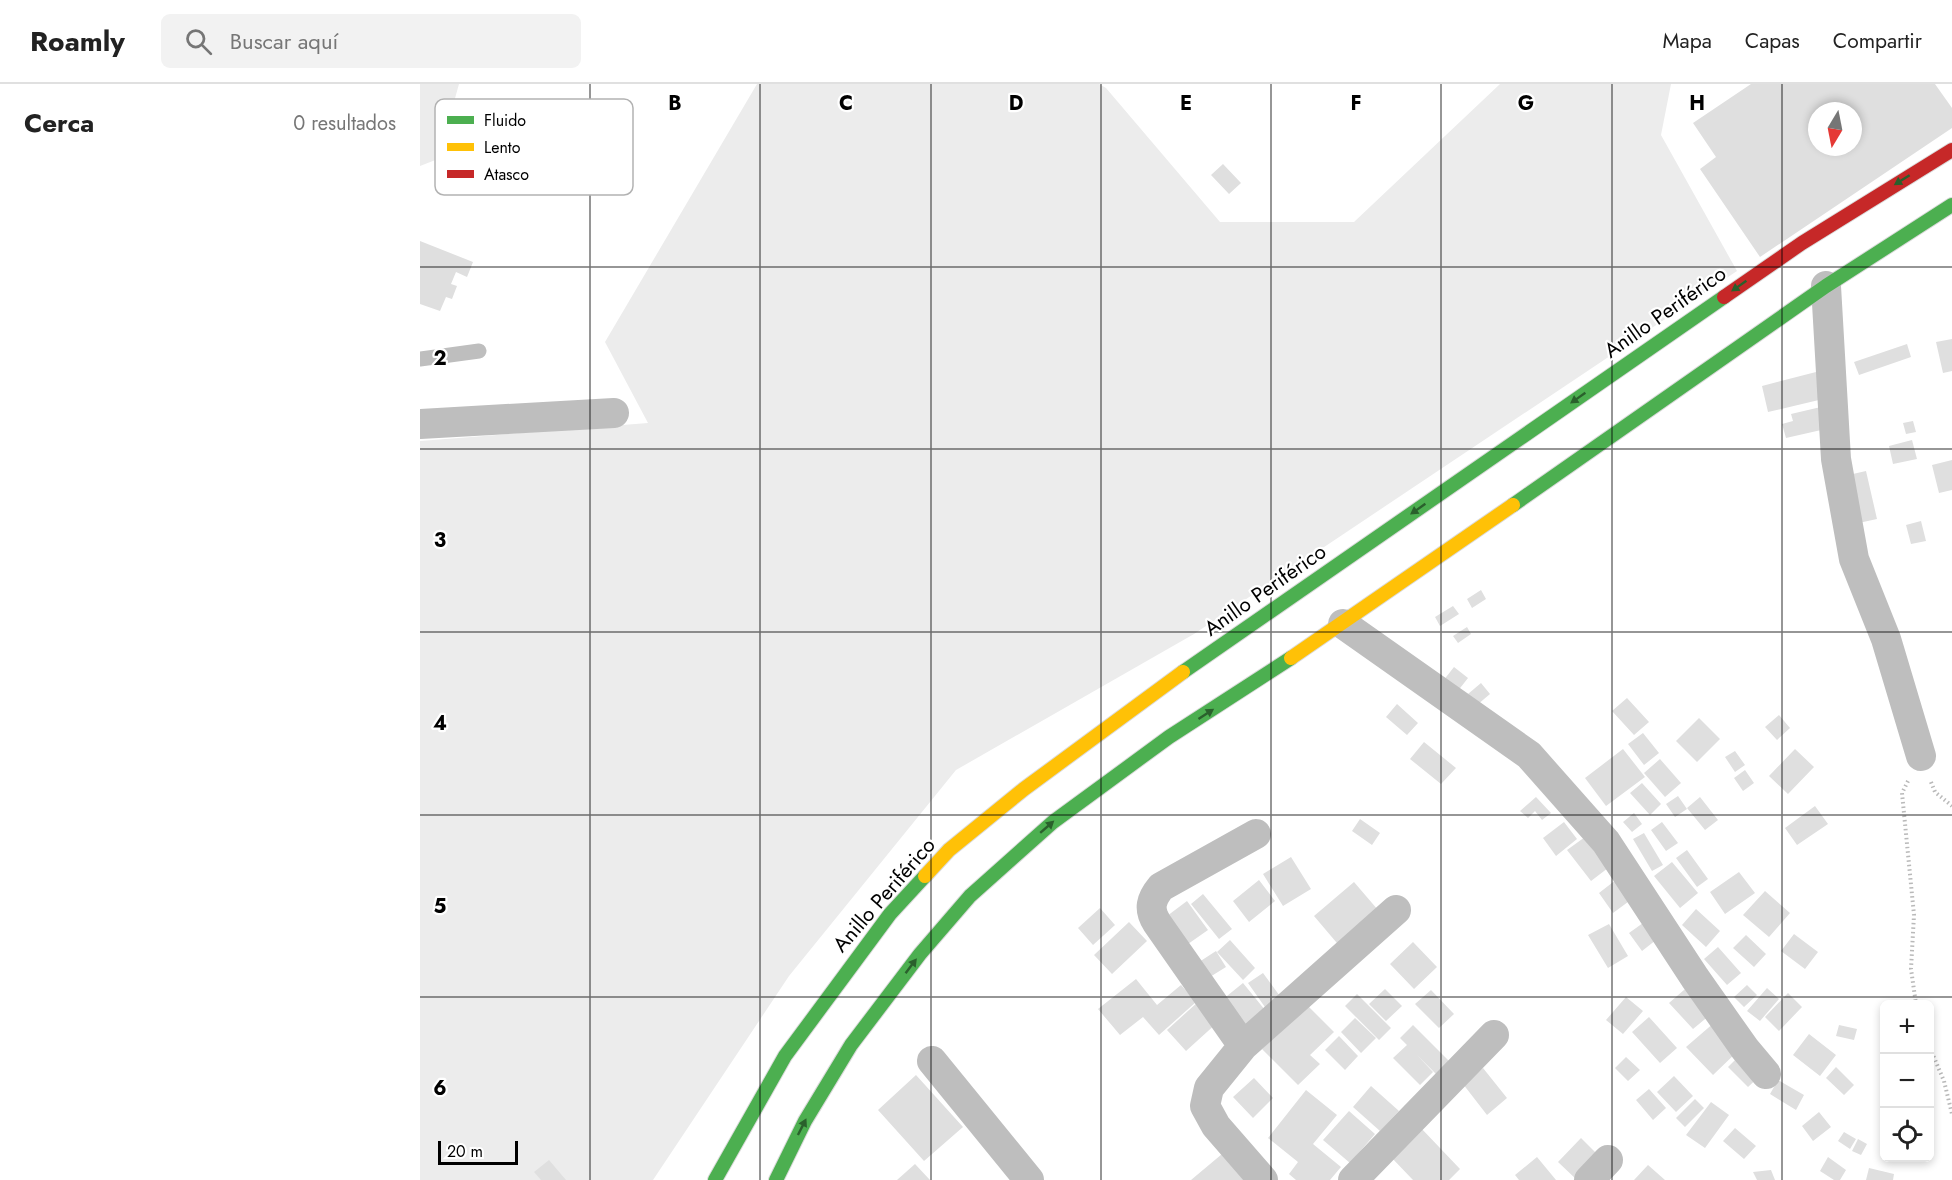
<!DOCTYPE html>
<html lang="es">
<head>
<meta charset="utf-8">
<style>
	body { margin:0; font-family:Jost,sans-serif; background:#f2f2f2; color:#222 }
	.controls { position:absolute; right:18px; bottom:18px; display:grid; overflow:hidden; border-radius:9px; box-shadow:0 3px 9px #0003 }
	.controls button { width:54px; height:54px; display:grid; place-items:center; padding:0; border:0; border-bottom:2px solid #e0e0e0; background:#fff; color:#222; font:30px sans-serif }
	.compass { position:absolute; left:1388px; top:18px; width:54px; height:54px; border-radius:50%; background:#fff; box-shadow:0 3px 9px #0003; rotate:190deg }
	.scale { position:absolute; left:18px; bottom:15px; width:80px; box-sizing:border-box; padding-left:6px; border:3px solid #000; border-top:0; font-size:16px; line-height:21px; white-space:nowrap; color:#000; -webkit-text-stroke:4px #fff; paint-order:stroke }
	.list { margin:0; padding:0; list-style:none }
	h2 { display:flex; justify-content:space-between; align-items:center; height:78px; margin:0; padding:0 24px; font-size:26px }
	h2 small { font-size:20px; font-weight:400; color:#767676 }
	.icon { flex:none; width:33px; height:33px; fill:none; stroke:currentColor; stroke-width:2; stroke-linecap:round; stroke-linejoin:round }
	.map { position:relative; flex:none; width:1532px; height:1096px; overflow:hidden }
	header { display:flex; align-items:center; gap:36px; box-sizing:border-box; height:84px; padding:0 30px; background:#fff; border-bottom:2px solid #e0e0e0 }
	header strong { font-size:28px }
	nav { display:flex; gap:33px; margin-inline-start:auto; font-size:21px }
	.search { width:420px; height:54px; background:#f2f2f2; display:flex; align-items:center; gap:15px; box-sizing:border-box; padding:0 21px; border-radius:9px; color:#767676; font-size:22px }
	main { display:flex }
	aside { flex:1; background:#fff }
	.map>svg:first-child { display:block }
	.green { fill:#ececec }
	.building { fill:#dfdfdf; fill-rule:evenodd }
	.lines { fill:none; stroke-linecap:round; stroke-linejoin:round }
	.fast-casing { stroke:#dbdbdb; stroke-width:16 }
	.slow-casing { stroke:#dbdbdb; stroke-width:16 }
	.jam-casing { stroke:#dbdbdb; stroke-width:16 }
	.path { stroke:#b9b9b9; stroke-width:4; stroke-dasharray:1.5 3; stroke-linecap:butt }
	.lane { stroke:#bebebe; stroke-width:15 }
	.street { stroke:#bebebe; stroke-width:30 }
	.fast { stroke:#4caf50; stroke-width:14 }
	.slow { stroke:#ffc107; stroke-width:14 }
	.jam { stroke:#c62828; stroke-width:14 }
	.oneway { fill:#2a602c }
	.grid { fill:none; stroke:#000; stroke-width:1.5; stroke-opacity:0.55 }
	.labels { text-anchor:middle; stroke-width:4.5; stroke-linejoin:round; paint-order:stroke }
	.street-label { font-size:21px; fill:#000; stroke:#fff }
	.key { fill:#fff; stroke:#b2b2b2; stroke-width:1.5 }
	.key-label { font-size:16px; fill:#000 }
	.grid-label { font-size:20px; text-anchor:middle; font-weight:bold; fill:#000; stroke:#fff; stroke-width:4.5; stroke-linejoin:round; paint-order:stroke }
</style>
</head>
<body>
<header>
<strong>Roamly</strong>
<div class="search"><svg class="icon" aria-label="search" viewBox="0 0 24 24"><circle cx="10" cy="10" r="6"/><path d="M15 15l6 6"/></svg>Buscar aquí</div>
<nav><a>Mapa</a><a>Capas</a><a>Compartir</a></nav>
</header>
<main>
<aside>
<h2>Cerca<small>0 resultados</small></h2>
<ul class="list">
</ul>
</aside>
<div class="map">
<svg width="1532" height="1096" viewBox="0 0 1532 1096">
	<rect width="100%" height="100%" fill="#fff"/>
	<path class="green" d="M0 0H39L18 75 0 82Z
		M337 0H679L686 4 800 138H934L1080 0H1251L1241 51 1317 187 774 550 536 686 369 892 233 1096H0V357L228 339 185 258Z"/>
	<path class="building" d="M1331 0H1515L1532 24V44L1340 173 1280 85 1296 73 1273 39ZM1397 27H1433V63H1397Z
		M803 80 821 99 809 110 791 91Z
		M0 157 53 178 47 193 36 188 31 200 37 202 32 215 26 213 20 227 0 220Z
		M1532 255V287L1523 289 1516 258Z
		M1487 260 1491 273 1439 291 1434 278Z
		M1396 288 1403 315 1348 328 1342 302Z
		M1405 322 1410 344 1366 354 1362 340 1373 337 1371 330Z
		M1493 337 1496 348 1486 350 1483 339Z
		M1492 356 1497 375 1473 380 1469 362Z
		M1532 376V406L1519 409 1512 381Z
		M1446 387 1457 435 1434 440 1424 392Z
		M1501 437 1506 457 1491 460 1486 441Z
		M1061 506 1066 515 1052 524 1047 515Z
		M1033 522 1039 530 1020 542 1015 533Z
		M1047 543 1051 550 1038 559 1033 552Z
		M1034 583 1048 594 1037 608 1023 597Z
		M1061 599 1070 610 1057 621 1048 610Z
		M1207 614 1229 638 1214 651 1192 627Z
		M977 620 998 639 987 651 966 633Z
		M1359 631 1370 644 1357 656 1345 643Z
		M1279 634 1300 655 1277 678 1256 657Z
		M1223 649 1239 669 1224 681 1208 660Z
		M1004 658 1036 684 1021 700 990 675Z
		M1203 665 1225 693 1186 722 1165 694Z
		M1375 665 1394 683 1368 710 1349 692Z
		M1315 667 1325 681 1315 688 1305 673Z
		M1240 675 1261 699 1245 713 1224 689Z
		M1325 686 1334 699 1323 707 1314 694Z
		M1222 699 1241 720 1230 731 1210 709Z
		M1258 712 1267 725 1255 733 1246 720Z
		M1116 713 1131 729 1122 736 1115 727 1108 734 1100 727Z
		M1280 713 1298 736 1285 746 1267 724Z
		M1395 722 1408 740 1377 761 1365 744Z
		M1214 729 1222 740 1212 748 1203 738Z
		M940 735 960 749 952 761 932 747Z
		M1144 738 1157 755 1136 772 1123 754Z
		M1242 738 1258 759 1246 767 1231 746Z
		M1224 749 1243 781 1232 787 1213 755Z
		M1165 753 1188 784 1171 797 1147 766Z
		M1267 766 1288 795 1277 803 1256 774Z
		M871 773 891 805 863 822 843 790Z
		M1252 778 1278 809 1260 824 1234 792Z
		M1319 788 1335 809 1305 830 1290 808Z
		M1197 795 1212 815 1193 829 1179 809Z
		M839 796 855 817 829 838 813 817Z
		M934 798 958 826 922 865 894 832Z
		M1345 807 1370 829 1349 853 1323 831Z
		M783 810 812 845 799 855 771 820Z
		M767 817 788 846 768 860 747 832Z
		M680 824 695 841 673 861 658 844Z
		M1276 825 1300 847 1286 863 1262 841Z
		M709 838 727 857 692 890 674 871Z
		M1223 839 1236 856 1222 867 1209 849Z
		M1189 840 1208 872 1188 884 1168 851Z
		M1374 850 1398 868 1385 885 1361 867Z
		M1326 851 1346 870 1334 883 1313 864Z
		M810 856 835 884 823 896 797 868Z
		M993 858 1017 883 994 905 970 880Z
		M1298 863 1321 889 1307 901 1284 875Z
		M796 867 806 883 785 896 776 880Z
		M843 889 862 915 847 926 828 899Z
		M716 895 737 921 761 901 776 918 739 951 723 933 700 951 678 925Z
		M823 899 845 926 824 942 802 916Z
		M1272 899 1296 926 1273 945 1249 919Z
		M1327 901 1337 911 1324 923 1314 913Z
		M1347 904 1359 915 1340 937 1327 927Z
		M965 905 982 922 966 937 949 920Z
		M1011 906 1034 930 1019 944 995 920Z
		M1368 909 1382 923 1359 947 1345 933Z
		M937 910 971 944 959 956 925 922Z
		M1206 913 1223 927 1203 950 1186 936Z
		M779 917 798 938 766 967 747 946Z
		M887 921 914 948 890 971 900 980 878 1001 842 965Z
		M1229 933 1257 964 1240 979 1212 948Z
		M935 934 956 954 941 969 921 948Z
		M1295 938 1319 966 1293 991 1266 963Z
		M993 941 1031 979 1018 992 997 971 1013 988 1000 1001 973 974 987 961 980 954Z
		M1419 941 1437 945 1434 956 1416 952Z
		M1389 950 1416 971 1400 992 1373 971Z
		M919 952 938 972 925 986 905 966Z
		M1323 968 1344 988 1328 1003 1308 983Z
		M1206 973 1220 986 1208 997 1195 984Z
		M1416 983 1434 1001 1424 1011 1406 994Z
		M1063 984 1087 1014 1067 1031 1043 1000Z
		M496 991 543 1043 504 1077 458 1026Z
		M1254 992 1273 1012 1256 1028 1237 1008Z
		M834 994 853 1014 833 1034 813 1013Z
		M1358 996 1384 1011 1376 1026 1350 1010Z
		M951 1002 979 1027 960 1047 933 1023Z
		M1229 1005 1246 1024 1233 1036 1216 1016Z
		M886 1006 917 1031 893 1060 921 1083 910 1096H876L869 1090 878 1078 848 1054Z
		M1275 1015 1284 1024 1265 1043 1256 1034Z
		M1291 1018 1309 1031 1285 1064 1266 1051Z
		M929 1027 955 1050 930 1079 903 1056Z
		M1399 1028 1411 1043 1393 1057 1382 1042Z
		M1000 1043 1040 1085 1029 1096H993L970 1072Z
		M1315 1044 1336 1062 1324 1075 1303 1057Z
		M1424 1048 1436 1055 1430 1065 1418 1057Z
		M1161 1054 1181 1074 1157 1096 1138 1078Z
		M1438 1055 1447 1060 1441 1071 1432 1067Z
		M808 1065 831 1096H771Z
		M1117 1073 1136 1096H1099L1095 1091Z
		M1408 1073 1426 1086 1420 1096H1414L1400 1087Z
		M129 1076 146 1096H121L114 1088Z
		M495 1080 510 1096H477Z
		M1228 1081 1245 1096H1214Z
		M1449 1084 1474 1090 1473 1096H1446Z
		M1351 1086 1355 1096H1337L1333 1088Z"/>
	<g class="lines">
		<defs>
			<path id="fast" d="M1093 421 1406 202 1532 121
				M763 588 1304 213
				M295 1096 365 972 470 830 505 792
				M356 1096 385 1037 431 961 500 870 550 812 633 738 749 653 871 574"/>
			<path id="slow" d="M871 574 1093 421
				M505 792 529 766 604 705 763 588"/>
			<path id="jam" d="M1304 213 1382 159 1532 66"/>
		</defs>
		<use href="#fast" class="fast-casing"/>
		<use href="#slow" class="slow-casing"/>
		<use href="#jam" class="jam-casing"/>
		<path class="path" d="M1488 697 1482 709 1494 831 1491 885 1496 920
			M1511 698 1515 708 1532 722
			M1510 964 1524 997 1532 1030"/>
		<path class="lane" d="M0 275 59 267"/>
		<path class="street" d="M1406 202 1416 375 1434 475 1466 555 1501 672
			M0 340 194 329
			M923 540 1109 671 1186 758 1275 894 1325 965 1346 990
			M823 962 737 839C728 825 731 815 741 803L836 750
			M512 977 609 1096
			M843 1096 796 1042 785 1022 789 1004 823 962 976 826
			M933 1096 1074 951
			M1169 1096 1188 1076"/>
		<use href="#fast" class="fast"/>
		<use href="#slow" class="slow"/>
		<use href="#jam" class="jam"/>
	</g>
	<defs><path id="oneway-solid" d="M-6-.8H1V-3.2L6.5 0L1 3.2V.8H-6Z" transform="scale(1.5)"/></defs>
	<g class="oneway">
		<use href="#oneway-solid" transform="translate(1482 96) rotate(148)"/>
		<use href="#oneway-solid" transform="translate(1319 202) rotate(145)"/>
		<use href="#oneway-solid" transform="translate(1158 314) rotate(145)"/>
		<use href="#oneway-solid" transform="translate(998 425) rotate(145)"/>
		<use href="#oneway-solid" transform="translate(786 630) rotate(-33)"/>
		<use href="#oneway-solid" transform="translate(627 743) rotate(-41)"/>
		<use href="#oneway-solid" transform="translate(491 882) rotate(-53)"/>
		<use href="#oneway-solid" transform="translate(382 1043) rotate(-63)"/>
	</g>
	<path class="grid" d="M170 0V1096M340 0V1096M511 0V1096M681 0V1096M851 0V1096M1021 0V1096M1192 0V1096M1362 0V1096M0 183H1532M0 365H1532M0 548H1532M0 731H1532M0 913H1532"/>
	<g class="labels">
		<g class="street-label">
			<text transform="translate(1245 228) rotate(-35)" y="7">Anillo Periférico</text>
			<text transform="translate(845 506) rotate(-35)" y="7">Anillo Periférico</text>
			<text transform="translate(464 811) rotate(-49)" y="7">Anillo Periférico</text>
		</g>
	</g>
	<rect x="15" y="15" width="198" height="96" rx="9" class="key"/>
	<rect x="27" y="32" width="27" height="8" fill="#4caf50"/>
	<rect x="27" y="59" width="27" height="8" fill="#ffc107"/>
	<rect x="27" y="86" width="27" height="8" fill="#c62828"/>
	<g class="key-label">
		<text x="64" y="42">Fluido</text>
		<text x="64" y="69">Lento</text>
		<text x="64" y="96">Atasco</text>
	</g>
	<g class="grid-label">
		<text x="255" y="26">B</text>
		<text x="426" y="26">C</text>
		<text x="596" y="26">D</text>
		<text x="766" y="26">E</text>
		<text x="936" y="26">F</text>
		<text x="1106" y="26">G</text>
		<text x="1277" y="26">H</text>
		<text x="20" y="281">2</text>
		<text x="20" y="463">3</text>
		<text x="20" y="646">4</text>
		<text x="20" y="829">5</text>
		<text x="20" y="1011">6</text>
	</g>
</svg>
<div class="controls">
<button>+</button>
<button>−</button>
<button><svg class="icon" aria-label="locate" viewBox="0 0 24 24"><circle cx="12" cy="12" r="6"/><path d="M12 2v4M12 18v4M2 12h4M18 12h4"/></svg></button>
</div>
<svg class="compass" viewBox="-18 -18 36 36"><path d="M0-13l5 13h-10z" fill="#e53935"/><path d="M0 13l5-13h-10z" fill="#767676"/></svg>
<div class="scale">20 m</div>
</div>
</main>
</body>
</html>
